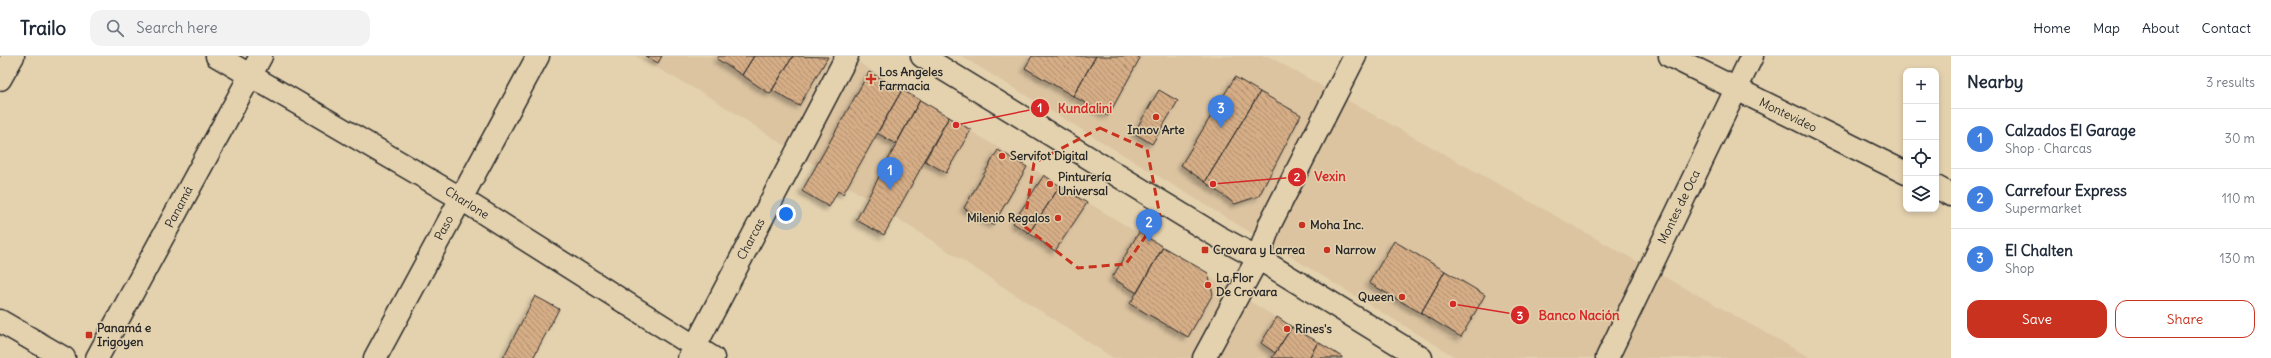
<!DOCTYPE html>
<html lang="en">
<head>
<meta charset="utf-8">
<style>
	body { margin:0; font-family:Delius,sans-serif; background:#f2f2f3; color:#1f2937 }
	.controls { position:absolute; right:12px; top:12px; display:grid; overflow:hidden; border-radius:8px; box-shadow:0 2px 6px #0003 }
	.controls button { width:36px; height:36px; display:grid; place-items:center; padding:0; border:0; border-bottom:1px solid #e0e1e3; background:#fff; color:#1f2937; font:20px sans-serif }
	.you { position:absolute; left:786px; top:158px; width:14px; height:14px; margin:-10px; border:3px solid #fff; border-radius:50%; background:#1a73e8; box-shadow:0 0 0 6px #1a73e833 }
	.badge { display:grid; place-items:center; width:26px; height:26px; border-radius:50%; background:#c8321e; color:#fff; font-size:13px; font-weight:700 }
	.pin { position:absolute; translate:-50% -33px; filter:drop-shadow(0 1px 2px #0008) }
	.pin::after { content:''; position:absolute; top:21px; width:14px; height:12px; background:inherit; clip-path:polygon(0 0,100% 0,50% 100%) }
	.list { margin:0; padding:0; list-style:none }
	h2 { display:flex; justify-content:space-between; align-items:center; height:52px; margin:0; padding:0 16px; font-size:17px }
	h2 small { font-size:13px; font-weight:400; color:#747a83 }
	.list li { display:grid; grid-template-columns:26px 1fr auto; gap:12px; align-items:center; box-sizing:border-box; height:60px; padding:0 16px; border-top:1px solid #e0e1e3 }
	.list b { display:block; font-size:15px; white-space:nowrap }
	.list p { margin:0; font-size:13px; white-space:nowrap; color:#747a83 }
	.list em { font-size:13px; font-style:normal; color:#747a83 }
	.actions { display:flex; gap:8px; padding:12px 16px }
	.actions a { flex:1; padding:9px 0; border:1px solid #c8321e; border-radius:12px; text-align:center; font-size:14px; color:#c8321e }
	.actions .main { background:#c8321e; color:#fff }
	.icon { flex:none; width:22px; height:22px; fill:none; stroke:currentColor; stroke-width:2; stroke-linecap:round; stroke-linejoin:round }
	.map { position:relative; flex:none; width:1951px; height:302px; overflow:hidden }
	header { display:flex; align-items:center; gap:24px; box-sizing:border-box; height:56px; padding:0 20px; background:#fff; border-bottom:1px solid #e0e1e3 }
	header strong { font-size:19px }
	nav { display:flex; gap:22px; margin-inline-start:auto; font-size:14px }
	.search { width:280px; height:36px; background:#f2f2f3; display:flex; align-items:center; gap:10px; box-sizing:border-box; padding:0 14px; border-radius:12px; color:#747a83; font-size:15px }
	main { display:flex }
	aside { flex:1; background:#fff }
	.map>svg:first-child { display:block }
	.built { fill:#dcc4a1 }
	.building { fill:url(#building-back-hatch); stroke:#2b2b2b; filter:url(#shadow) }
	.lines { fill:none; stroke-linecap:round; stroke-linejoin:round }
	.street-casing { stroke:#2b2b2b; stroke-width:25 }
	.secondary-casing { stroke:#2b2b2b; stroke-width:25 }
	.street { stroke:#e4d2af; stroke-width:22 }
	.secondary { stroke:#e4d2af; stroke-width:22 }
	.marked { fill:none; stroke:#c8321e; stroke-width:3; stroke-dasharray:8 5; stroke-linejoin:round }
	.poi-dot { fill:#c8321e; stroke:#e4d2af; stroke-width:1.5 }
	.labels { text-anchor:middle; stroke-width:3; stroke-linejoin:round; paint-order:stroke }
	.poi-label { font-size:12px; font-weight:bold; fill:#2b2b2b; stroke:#e4d2af; text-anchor:start }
	.street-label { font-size:12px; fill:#2b2b2b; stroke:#e4d2af }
	.leader { fill:none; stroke:#d62828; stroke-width:1.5 }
	.callout-dot { fill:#d62828; stroke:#e4d2af; stroke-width:1.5 }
	.mark-label { font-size:12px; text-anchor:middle; font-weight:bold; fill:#fff }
	.callout-label { font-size:13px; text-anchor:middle; font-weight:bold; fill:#d62828; stroke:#e4d2af; stroke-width:3; stroke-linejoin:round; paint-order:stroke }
</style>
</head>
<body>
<header>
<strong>Trailo</strong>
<div class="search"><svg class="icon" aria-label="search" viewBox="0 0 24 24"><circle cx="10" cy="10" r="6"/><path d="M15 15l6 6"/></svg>Search here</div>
<nav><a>Home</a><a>Map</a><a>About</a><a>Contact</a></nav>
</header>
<main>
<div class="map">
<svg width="1951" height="302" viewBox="0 0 1951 302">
	<defs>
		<pattern id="building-back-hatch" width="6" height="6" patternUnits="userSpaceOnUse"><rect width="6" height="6" fill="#d5ad86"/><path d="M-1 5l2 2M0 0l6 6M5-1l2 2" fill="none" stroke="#ad8d6e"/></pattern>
		<filter id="shadow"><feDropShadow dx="-3.5" dy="3.5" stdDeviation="2" flood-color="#0004"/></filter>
	</defs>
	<rect width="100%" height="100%" fill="#e4d2af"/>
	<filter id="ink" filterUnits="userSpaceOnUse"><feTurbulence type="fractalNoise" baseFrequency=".025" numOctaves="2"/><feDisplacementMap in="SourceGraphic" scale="8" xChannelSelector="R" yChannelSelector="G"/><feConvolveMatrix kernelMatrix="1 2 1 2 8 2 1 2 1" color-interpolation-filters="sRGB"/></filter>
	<g filter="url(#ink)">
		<path class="built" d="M635 0H848L1343 302H1113L713 43Z
			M961 0H1268L1811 302H1457Z"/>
		<path class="building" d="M646 0H662L658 7Z
			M719 0H754L742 19 717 3Z
			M754 0H793L770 38 742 19Z
			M793 0 828 1 799 50 772 34Z
			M1032 0H1096L1073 40 1025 12Z
			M1096 0H1136L1140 2 1108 60 1073 40Z
			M869 16 902 34 843 138 838 135 829 151 802 135Z
			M1235 21 1260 36 1205 126 1181 109Z
			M902 34 920 44 896 88 877 77Z
			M1159 34 1178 45 1152 88 1134 77Z
			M1260 36 1301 59 1259 140 1235 148 1205 126Z
			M920 44 949 61 884 179 856 164Z
			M949 61 971 74 946 117 924 104Z
			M998 94 1027 111 993 169 964 152Z
			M1044 119 1060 130 1029 177 1013 167Z
			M1060 130 1087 147 1055 195 1029 177Z
			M1139 176 1163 191 1137 237 1112 222Z
			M1394 185 1445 215 1421 257 1369 227Z
			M1163 191 1208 217 1213 238 1188 281 1130 248Z
			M1445 215 1485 239 1461 281 1421 257Z
			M535 240 559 253 533 302H503Z
			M1277 261 1292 271 1275 297 1261 287Z
			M1292 271 1318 286 1309 302H1272Z
			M1318 286 1342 301V302H1309Z"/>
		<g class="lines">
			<defs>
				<path id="street" d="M217 0 460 142 713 302
					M1670 0 1906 117
					M0 23 13 0
					M1936 131 1951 139
					M0 265 64 302
					M97 302 261 0
					M375 302 538 0
					M689 302 847 0
					M1204 302 1258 202 1270 168 1355 0
					M1607 302 1752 0"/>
				<path id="secondary" d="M922 0 1217 180 1258 202 1421 302"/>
			</defs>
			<use href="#street" class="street-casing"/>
			<use href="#secondary" class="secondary-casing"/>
			<use href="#street" class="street"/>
			<use href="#secondary" class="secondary"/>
		</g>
	</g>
	<path class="marked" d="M1100 72 1147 93 1160 160 1126 208 1078 212 1024 170 1034 107Z"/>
	<g class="poi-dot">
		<path d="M869 17h4v4h4v4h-4v4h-4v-4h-4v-4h4z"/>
		<circle cx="1156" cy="61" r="4"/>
		<circle cx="1002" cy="100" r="4"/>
		<circle cx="1050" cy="128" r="4"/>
		<circle cx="1058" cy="162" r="4"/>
		<circle cx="1302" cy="169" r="4"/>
		<rect x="1201" y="190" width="8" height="8" rx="2"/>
		<circle cx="1327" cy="194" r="4"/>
		<circle cx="1208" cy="229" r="4"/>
		<circle cx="1402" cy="241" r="4"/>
		<circle cx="1287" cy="273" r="4"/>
		<rect x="85" y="275" width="8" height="8" rx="2"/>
	</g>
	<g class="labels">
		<g class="poi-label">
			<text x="879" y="20">Los Angeles<tspan x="879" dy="14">Farmacia</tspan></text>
			<text x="1156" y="78" text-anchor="middle">Innov Arte</text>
			<text x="1010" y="104">Servifot Digital</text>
			<text x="1058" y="125">Pinturería<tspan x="1058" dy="14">Universal</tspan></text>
			<text x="1050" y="166" text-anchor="end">Milenio Regalos</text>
			<text x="1310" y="173">Moha Inc.</text>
			<text x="1213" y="198">Crovara y Larrea</text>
			<text x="1335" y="198">Narrow</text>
			<text x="1216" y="226">La Flor<tspan x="1216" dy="14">De Crovara</tspan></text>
			<text x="1394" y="245" text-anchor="end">Queen</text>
			<text x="97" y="276">Panamá e<tspan x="97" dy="14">Irigoyen</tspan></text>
			<text x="1295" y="277">Rines's</text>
		</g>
		<g class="street-label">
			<text transform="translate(1788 59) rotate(26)" y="4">Montevideo</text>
			<text transform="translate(467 147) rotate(32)" y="4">Charlone</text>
			<text transform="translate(179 151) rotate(-62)" y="4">Panamá</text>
			<text transform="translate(1679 151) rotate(-64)" y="4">Montes de Oca</text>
			<text transform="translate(444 172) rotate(-62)" y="4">Paso</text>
			<text transform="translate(751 183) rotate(-62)" y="4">Charcas</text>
		</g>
	</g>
	<path class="leader" d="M956 69L1040 52M1213 128L1297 121M1453 248L1520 259"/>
	<g class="callout-dot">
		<circle cx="956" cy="69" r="4"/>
		<circle cx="1213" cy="128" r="4"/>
		<circle cx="1453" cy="248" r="4"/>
		<circle cx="1040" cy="52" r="10"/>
		<circle cx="1297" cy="121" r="10"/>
		<circle cx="1520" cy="259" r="10"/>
	</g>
	<g class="mark-label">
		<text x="1040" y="56">1</text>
		<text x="1297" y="125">2</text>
		<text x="1520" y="264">3</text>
	</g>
	<g class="callout-label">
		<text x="1085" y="57">Kundalini</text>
		<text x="1330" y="125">Vexin</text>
		<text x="1579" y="264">Banco Nación</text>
	</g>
</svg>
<div class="controls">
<button>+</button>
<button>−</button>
<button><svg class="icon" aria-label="locate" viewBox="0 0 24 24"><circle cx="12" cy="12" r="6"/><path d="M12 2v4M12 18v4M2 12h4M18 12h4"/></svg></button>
<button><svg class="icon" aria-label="layers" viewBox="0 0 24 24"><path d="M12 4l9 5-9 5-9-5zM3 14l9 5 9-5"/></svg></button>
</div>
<div class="you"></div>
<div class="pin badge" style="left:890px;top:134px;background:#3f7fe0">1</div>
<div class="pin badge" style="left:1149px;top:186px;background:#3f7fe0">2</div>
<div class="pin badge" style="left:1221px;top:72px;background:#3f7fe0">3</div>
</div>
<aside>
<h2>Nearby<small>3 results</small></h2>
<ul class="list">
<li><span class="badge" style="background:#3f7fe0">1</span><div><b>Calzados El Garage</b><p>Shop · Charcas</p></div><em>30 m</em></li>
<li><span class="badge" style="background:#3f7fe0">2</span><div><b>Carrefour Express</b><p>Supermarket</p></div><em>110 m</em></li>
<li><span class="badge" style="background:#3f7fe0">3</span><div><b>El Chalten</b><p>Shop</p></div><em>130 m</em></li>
</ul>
<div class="actions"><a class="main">Save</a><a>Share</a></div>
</aside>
</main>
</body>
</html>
